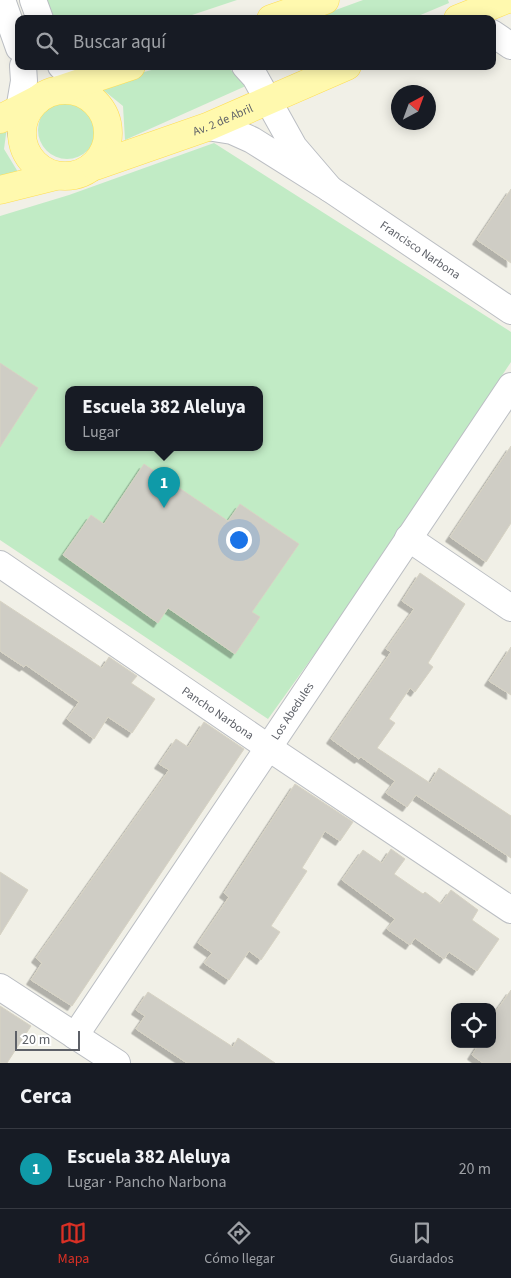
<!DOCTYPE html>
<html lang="es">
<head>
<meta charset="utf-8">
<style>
	body { margin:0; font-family:"Source Sans 3",sans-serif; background:#242831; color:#f1f3f6 }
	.controls { position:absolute; right:15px; bottom:15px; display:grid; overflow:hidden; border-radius:10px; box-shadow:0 2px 12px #0003 }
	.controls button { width:45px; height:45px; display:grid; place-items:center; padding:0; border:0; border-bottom:1px solid #363941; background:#171b24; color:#f1f3f6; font:25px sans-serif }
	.compass { position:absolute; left:391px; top:85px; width:45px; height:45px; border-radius:50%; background:#171b24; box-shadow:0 2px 12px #0003; rotate:41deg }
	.scale { position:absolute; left:15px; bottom:12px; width:65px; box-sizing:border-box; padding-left:5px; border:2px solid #5e6168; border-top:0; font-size:14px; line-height:18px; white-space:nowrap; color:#5e6168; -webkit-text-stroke:4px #fff; paint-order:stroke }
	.you { position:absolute; left:238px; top:539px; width:18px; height:18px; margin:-12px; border:4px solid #fff; border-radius:50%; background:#1a73e8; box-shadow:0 0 0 8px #1a73e833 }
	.badge { display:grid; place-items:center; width:32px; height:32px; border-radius:50%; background:#d93025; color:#fff; font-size:16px; font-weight:700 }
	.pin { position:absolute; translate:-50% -41px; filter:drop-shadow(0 1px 2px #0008) }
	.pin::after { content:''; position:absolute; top:26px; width:18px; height:15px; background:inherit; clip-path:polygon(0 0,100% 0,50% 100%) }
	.popup { position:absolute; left:65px; top:386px; width:198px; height:65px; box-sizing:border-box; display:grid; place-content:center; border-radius:10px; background:#171b24; filter:drop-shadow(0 1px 4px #0005); font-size:16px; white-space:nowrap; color:#9ea1a6 }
	.popup b { font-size:19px; color:#f1f3f6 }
	.popup::after { content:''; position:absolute; left:50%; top:100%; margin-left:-10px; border:10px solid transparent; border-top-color:#171b24 }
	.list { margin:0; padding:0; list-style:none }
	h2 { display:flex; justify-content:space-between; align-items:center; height:65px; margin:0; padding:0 20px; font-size:21px }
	h2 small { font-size:16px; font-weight:400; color:#9ea1a6 }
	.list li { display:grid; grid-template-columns:32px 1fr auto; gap:15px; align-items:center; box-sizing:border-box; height:80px; padding:0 20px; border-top:1px solid #363941 }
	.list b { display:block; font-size:19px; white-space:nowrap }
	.list p { margin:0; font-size:16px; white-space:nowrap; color:#9ea1a6 }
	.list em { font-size:16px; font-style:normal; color:#9ea1a6 }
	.icon { flex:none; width:28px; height:28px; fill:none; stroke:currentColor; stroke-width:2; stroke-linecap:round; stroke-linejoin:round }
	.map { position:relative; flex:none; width:511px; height:1063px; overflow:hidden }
	.search { position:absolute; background:#171b24; box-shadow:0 2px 12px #0003; left:15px; right:15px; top:15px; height:55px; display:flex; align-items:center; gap:12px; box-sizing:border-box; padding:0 18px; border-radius:10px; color:#9ea1a6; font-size:19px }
	.sheet { height:145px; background:#171b24 }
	nav { display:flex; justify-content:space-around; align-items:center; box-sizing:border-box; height:70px; border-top:1px solid #363941; background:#171b24; font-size:14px; color:#9ea1a6 }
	nav a { display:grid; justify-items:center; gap:2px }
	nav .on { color:#d93025 }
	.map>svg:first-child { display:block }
	.green { fill:#c1ebc5; fill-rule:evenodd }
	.building { fill:#cfcdc5; stroke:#d7d3c4; filter:url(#shadow) }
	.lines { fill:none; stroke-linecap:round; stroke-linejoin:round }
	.minor-casing { stroke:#bbbec3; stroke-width:28 }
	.major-casing { stroke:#ffde52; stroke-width:29 }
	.minor { stroke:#fff; stroke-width:26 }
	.major { stroke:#fff9ae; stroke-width:28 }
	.labels { text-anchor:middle; stroke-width:4.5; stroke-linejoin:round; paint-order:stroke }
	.street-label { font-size:12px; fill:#5e6168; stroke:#fff }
</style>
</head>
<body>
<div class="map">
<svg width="511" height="1063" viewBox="0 0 511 1063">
	<defs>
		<filter id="shadow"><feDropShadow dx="-4.5" dy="4.5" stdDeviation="0" flood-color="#0004"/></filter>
	</defs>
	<rect width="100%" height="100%" fill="#f1f0e7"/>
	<path class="green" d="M44 0H237L180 19H50Z
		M363 0H448L449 3 411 19H311Z
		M166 66H226L248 85 125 140 123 106 97 85Z
		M38 130a29 29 0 1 1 58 0a29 29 0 1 1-58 0Z
		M7 127 4 149 18 172 0 177V129Z
		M214 143 511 332V362L324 641 268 719 0 540V216L69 195ZM69 389H259V447H69Z"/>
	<path class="building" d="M511 189V263L477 240Z
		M0 363 38 388 0 447Z
		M511 446V523L486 562 450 537Z
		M144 464 228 521 240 504 299 544 252 612 260 617 235 654 168 608 158 623 63 555 91 515 104 524Z
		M420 573 465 604 428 663 433 667 415 692 410 688 389 719 395 723 377 748 430 783 439 768 511 816V858L416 795 407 807 386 793 395 781 361 757 359 759 331 739 391 652 386 649 414 609 402 601Z
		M0 601 102 668 109 657 137 676 131 683 155 699 132 733 108 717 94 739 67 719 79 702 26 665 24 667 0 651Z
		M511 647V695L489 681Z
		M204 722 244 749 72 1006 31 980 42 963 36 958 169 770 159 764 176 739 188 747Z
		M295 784 353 822 340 841 325 831 302 868 307 871 271 926 280 932 261 960 249 951 229 980 204 963 212 953 198 943 229 897 224 893Z
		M391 849 405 859 394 874 423 894 425 892 441 904 451 890 478 910 472 920 499 939 477 971 449 952 444 959 415 938 410 945 387 929 395 919 342 880 363 850 382 863Z
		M0 872 28 890 0 935Z
		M511 990V1063H483L472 1055 479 1044H492V1017Z
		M148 992 233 1047 238 1038 275 1063H187L136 1029 145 1016 136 1010Z
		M0 1006 31 1026 7 1063H0Z"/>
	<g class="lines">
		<defs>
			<g id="minor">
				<path d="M2 0 19 48"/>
				<path d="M33 0 40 19"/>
				<path d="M492 33 511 46"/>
				<path d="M61 66 80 82 94 101"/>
				<path d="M207 127 232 131 252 140 330 189 294 147 255 77 245 66"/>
				<path d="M21 133 19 110 24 81 23 66"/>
				<path id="s1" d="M330 189 511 311"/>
				<path d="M408 538 511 608"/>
				<path id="s2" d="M0 564 269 748 511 910"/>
				<path d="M0 987 117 1063"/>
				<path id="s3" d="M75 1036C220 820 364 602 511 386"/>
			</g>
			<g id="major">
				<path d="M271 19 325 0"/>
				<path d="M458 19 505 0"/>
				<circle cx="65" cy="133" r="43"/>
				<path d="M59 90 131 66"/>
				<path d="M0 119 37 100"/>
				<path id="s4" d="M95 166 207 127 347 66"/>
				<path d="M0 190 56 176"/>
			</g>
		</defs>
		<use href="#minor" class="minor-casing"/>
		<use href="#major" class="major-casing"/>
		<use href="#minor" class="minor"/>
		<use href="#major" class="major"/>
	</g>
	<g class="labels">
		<g class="street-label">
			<text dy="4" stroke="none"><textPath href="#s4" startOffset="136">Av. 2 de Abril</textPath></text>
			<text dy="4" stroke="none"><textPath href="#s1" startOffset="109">Francisco Narbona</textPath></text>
			<text dy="4" stroke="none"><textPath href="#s3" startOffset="391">Los Abedules</textPath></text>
			<text dy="4" stroke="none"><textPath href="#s2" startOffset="264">Pancho Narbona</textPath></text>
		</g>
	</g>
</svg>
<div class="controls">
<button><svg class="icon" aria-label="locate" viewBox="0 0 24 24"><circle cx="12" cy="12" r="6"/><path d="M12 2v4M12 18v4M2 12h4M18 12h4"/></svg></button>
</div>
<svg class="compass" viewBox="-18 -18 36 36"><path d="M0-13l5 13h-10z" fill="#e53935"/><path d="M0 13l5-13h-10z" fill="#9ea1a6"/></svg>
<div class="scale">20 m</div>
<div class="you"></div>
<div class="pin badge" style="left:164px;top:508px;background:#0f9aa8">1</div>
<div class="popup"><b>Escuela 382 Aleluya</b>Lugar</div>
<div class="search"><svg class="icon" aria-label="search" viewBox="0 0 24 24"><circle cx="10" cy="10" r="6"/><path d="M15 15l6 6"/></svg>Buscar aquí</div>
</div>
<section class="sheet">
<h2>Cerca<small></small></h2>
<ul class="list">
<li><span class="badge" style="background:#0f9aa8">1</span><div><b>Escuela 382 Aleluya</b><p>Lugar · Pancho Narbona</p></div><em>20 m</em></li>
</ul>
</section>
<nav>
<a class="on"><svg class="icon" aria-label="map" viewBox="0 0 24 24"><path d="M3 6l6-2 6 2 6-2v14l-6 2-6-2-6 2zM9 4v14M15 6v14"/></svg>Mapa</a>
<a><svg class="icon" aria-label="directions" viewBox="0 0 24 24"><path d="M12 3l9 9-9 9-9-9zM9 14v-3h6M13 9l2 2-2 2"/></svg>Cómo llegar</a>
<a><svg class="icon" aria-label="saved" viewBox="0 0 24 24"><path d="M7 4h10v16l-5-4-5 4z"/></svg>Guardados</a>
</nav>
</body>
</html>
